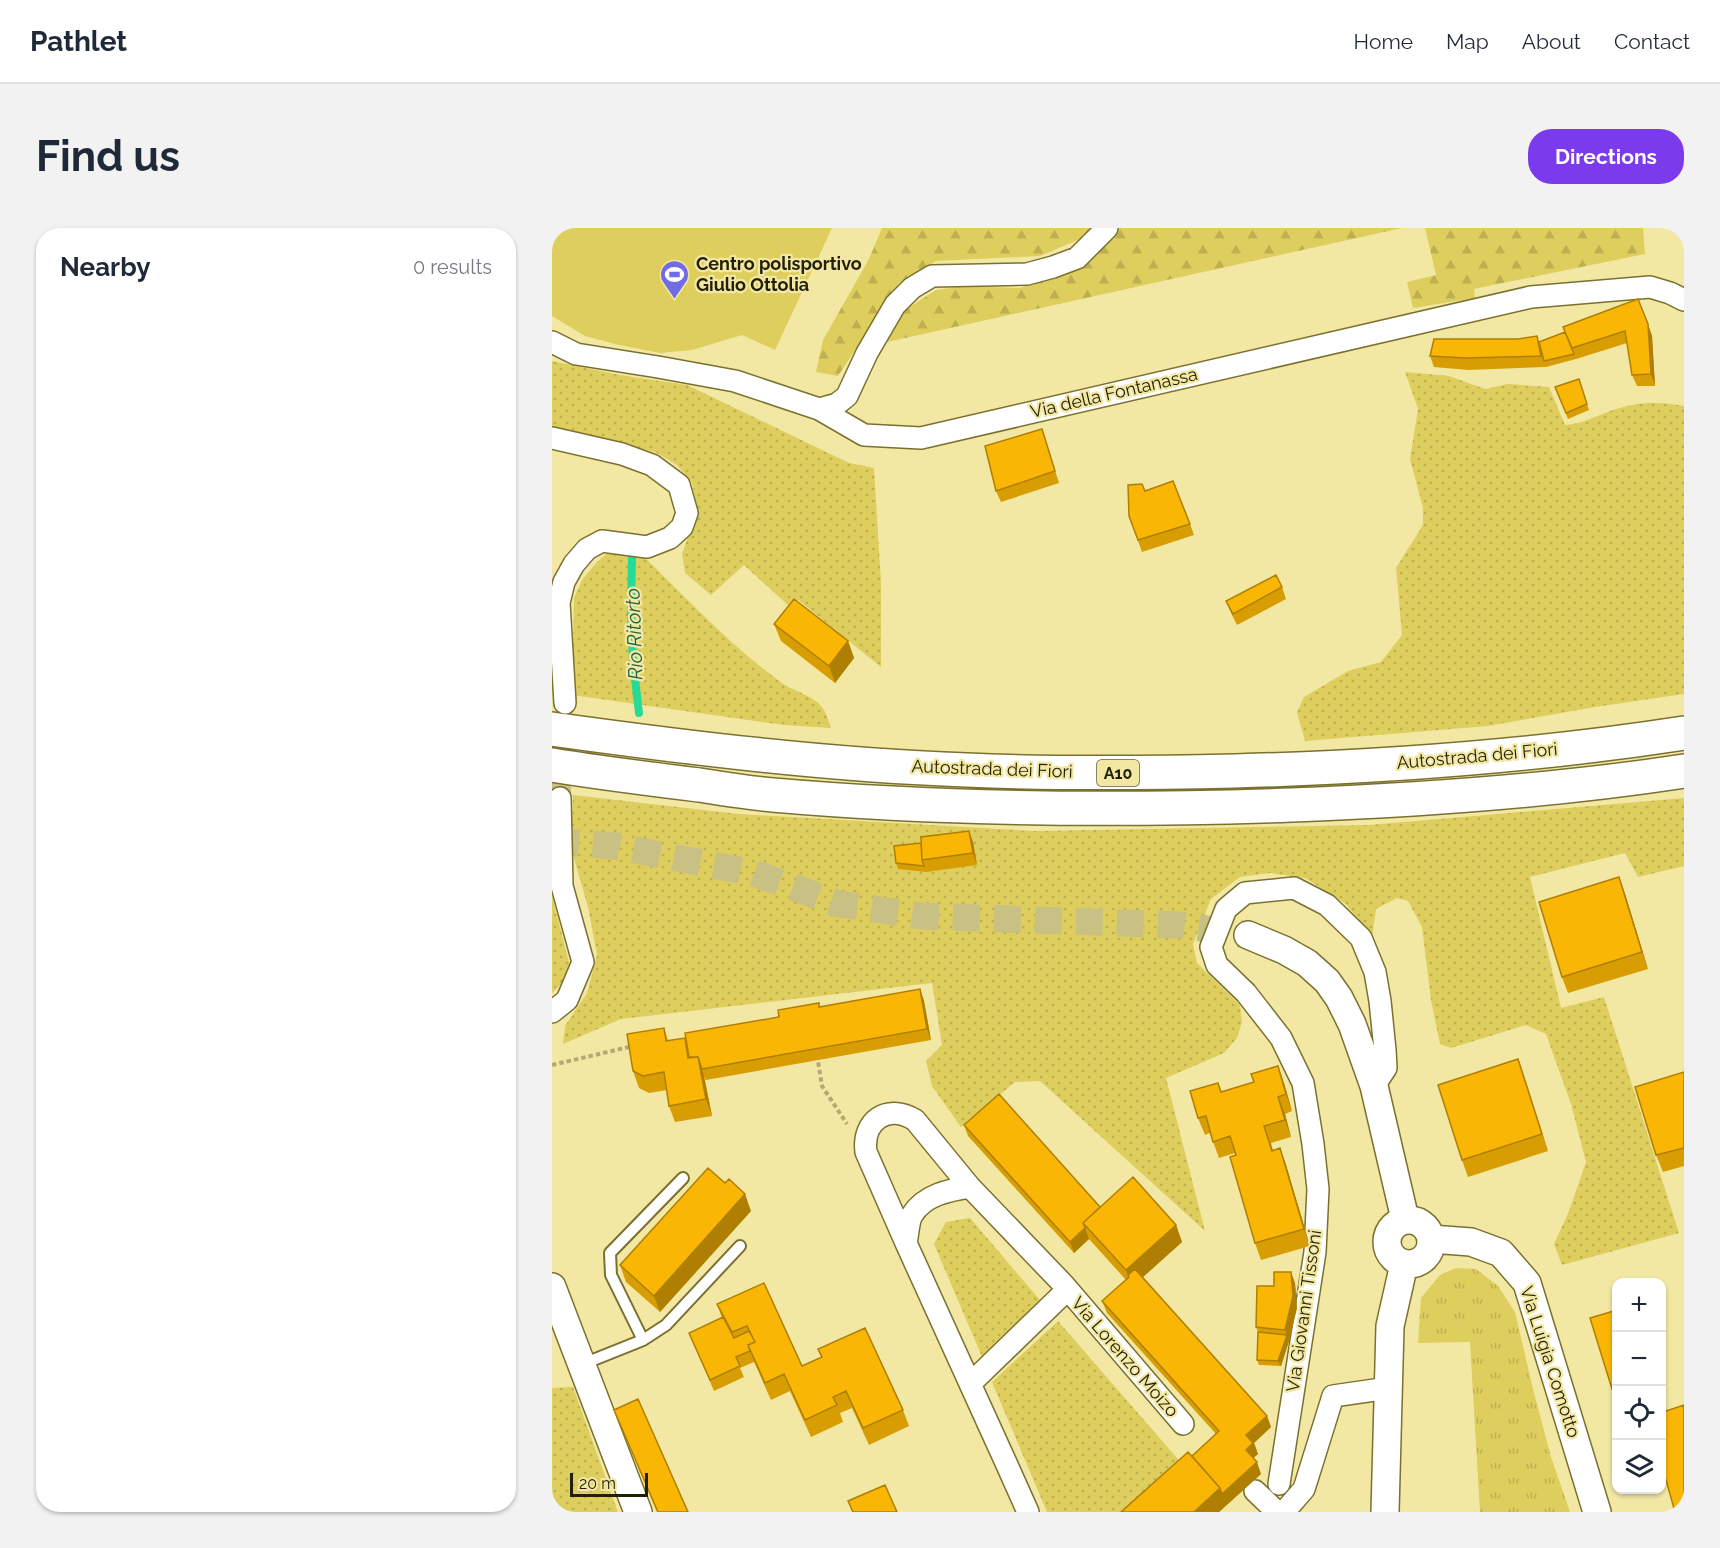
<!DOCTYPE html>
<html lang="en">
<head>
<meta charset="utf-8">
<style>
	body { margin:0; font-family:Raleway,sans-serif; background:#f2f2f3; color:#1f2937 }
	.controls { position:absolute; right:18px; bottom:18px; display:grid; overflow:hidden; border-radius:12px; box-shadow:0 2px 4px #0004 }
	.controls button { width:54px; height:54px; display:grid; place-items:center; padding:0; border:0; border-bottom:2px solid #e0e1e3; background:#fff; color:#1f2937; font:30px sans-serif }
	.scale { position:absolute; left:18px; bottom:15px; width:78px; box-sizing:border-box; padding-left:6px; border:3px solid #231f04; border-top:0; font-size:16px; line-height:21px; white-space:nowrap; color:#231f04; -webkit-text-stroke:4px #f2e8a4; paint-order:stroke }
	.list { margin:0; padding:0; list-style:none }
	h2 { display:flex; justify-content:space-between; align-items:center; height:78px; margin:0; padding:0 24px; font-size:26px }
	h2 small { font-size:20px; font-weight:400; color:#747a83 }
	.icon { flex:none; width:33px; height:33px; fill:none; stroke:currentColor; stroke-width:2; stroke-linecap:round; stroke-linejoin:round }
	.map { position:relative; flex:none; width:1132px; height:1284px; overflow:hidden; border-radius:24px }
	header { display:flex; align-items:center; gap:36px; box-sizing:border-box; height:84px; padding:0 30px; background:#fff; border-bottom:2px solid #e0e1e3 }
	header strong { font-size:28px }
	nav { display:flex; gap:33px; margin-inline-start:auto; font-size:21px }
	.intro { display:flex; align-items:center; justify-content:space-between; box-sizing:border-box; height:144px; padding:0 36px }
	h1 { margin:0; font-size:42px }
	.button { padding:15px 27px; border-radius:24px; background:#7c3aed; color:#fff; font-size:21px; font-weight:700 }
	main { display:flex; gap:36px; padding:0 36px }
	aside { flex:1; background:#fff; border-radius:24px; box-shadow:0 2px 4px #0004 }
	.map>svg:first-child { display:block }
	.grass { fill:url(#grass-dots) }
	.forest { fill:url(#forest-firs) }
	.park { fill:url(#park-tufts) }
	.pitch { fill:#dece5e }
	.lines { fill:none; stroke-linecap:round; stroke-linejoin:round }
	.stream { stroke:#26db97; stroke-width:8 }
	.minor-tunnel { stroke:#c9c084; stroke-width:21; stroke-dasharray:21 10; stroke-linecap:butt }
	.tertiary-tunnel { stroke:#c9c084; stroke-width:27; stroke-dasharray:27 14; stroke-linecap:butt }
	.service-casing { stroke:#7b712f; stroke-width:14 }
	.minor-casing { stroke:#7b712f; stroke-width:24 }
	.tertiary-casing { stroke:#7b712f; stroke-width:30 }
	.motorway-casing { stroke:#7b712f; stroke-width:36 }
	.path { stroke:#b2aa72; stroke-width:4; stroke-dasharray:4.5 3; stroke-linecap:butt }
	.service { stroke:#fff; stroke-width:10 }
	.minor { stroke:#fff; stroke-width:21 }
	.tertiary { stroke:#fff; stroke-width:27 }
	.motorway { stroke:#fff; stroke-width:33 }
	.wall { fill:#d79d03 }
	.shaded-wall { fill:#af7f03 }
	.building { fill:#fab604; stroke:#af7f03; stroke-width:1.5 }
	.labels { text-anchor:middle; stroke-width:4.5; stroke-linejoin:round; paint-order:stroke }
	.shield { fill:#f2e8a4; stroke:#615b34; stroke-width:1.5 }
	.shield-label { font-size:16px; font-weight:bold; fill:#231f04 }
	.poi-label { font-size:18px; font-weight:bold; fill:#231f04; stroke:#f2e8a4; text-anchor:start }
	.street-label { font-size:18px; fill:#231f04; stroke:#f2e8a4 }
	.water-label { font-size:20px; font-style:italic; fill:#216044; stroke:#f2e8a4 }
</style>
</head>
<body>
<header>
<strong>Pathlet</strong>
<nav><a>Home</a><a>Map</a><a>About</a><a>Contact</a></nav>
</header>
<div class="intro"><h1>Find us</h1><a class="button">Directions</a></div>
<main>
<aside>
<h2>Nearby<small>0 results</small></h2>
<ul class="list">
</ul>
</aside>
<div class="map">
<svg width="1132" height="1284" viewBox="0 0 1132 1284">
	<defs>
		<pattern id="grass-dots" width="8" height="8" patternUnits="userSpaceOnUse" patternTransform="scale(1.5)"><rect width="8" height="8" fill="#dece5e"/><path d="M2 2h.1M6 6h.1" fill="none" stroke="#beb050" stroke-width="1.8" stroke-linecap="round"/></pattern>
		<pattern id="forest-firs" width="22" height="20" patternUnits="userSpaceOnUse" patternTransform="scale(1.5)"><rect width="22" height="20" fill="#dece5e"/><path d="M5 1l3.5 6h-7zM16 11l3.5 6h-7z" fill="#beb050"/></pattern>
		<pattern id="park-tufts" width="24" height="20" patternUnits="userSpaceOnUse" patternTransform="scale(1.5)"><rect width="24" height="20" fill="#dece5e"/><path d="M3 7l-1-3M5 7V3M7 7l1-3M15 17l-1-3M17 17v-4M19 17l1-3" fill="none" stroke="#beb050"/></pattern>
	</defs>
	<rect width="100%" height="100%" fill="#f2e8a4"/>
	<path class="grass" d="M0 133 68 147 135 157 297 235 322 240 329 355V439L246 372 238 379 192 337 159 367 133 345 130 326 145 283 140 255 125 237 103 224 0 198Z
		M853 144 897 148 933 161 956 156 997 159 1013 197C1029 196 1043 189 1058 183 1084 174 1105 173 1132 178V466L1043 479 936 498 753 513 745 484 752 469 796 443 829 434 850 407 844 340 871 297V280L858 231 866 181Z
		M58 323 87 324C134 369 177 417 230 455 243 464 264 468 272 482 275 487 277 494 279 500L232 497 20 467 22 370 30 352 45 334Z
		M21 567 187 586 482 603 817 597 1132 570V638L1086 649 1073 625 978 649 1009 780 1052 769 1127 1005 1010 1037 1002 1016 1017 983 1034 934 1019 876 994 806 974 797 899 820 888 816 879 772 870 699 856 673 845 670 824 681 820 710 794 676 753 650 718 645 688 649 659 671 641 716 645 735 688 777 690 794 685 810 672 825 614 850 653 1003 488 853 463 854 409 899 380 858 374 833 390 817 380 755 69 791 11 816 13 798 35 765 45 727 36 679 19 620Z
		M0 667 17 735 14 751 0 765Z
		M418 990 488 1072 431 1131 382 1016 394 994Z
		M506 1093 631 1237 582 1284H495L440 1154Z
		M21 1159 66 1284H0V1160Z"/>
	<path class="forest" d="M330 0H539L528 11 488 28 384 33 347 55 286 148 264 144 271 112 317 31Z
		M568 0H850L335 114 350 84 384 62 413 58 468 60 507 47 538 30Z
		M873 0H1091L1093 26 922 61 923 70 861 80 855 54 884 47Z"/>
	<path class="park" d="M904 1040 924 1041 946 1058 963 1084 981 1161 999 1229 1018 1284H928L918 1114 866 1115 869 1070 888 1047Z"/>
	<path class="pitch" d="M0 0H280L223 122 190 107 140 122 108 125 67 117 33 108 0 88Z"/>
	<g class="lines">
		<path class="stream" d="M80 328 79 386 81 434 87 485"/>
		<path class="minor-tunnel" d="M8 570 12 491"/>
		<path class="tertiary-tunnel" d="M0 613 63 618 202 645 287 676 369 688 628 697 696 707"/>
		<defs>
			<path id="service" d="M91 1112 59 1047 58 1025 131 950
				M31 1136 91 1112 114 1097 188 1018"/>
			<path id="minor" d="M0 114 24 126 106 139 183 153 267 181 312 207 369 210 979 69 1098 59 1118 65 1132 72
				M267 181 285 176 295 168 315 125 343 77 360 60 380 48 475 46 501 39 525 30 555 0
				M0 210 70 226 100 237 127 257 135 285 130 299 118 310 95 319 50 313 35 321 22 336 12 354 7 375 13 475
				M0 784 15 772 31 734 10 658 8 570
				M354 1015 314 924C310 893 335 875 363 892L418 959
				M418 1156 515 1062
				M727 1256 763 1024 766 961 761 916 751 855 729 810 694 765 665 737 659 719 674 681 693 665 742 660 775 677 809 710 823 744 828 773 833 822 834 840 822 858
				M703 1263 725 1284
				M476 1284 455 1237 354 1015C356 1007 356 994 360 987 372 967 397 962 418 959L512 1057 631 1196
				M732 1284 752 1261 781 1168 836 1160"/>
			<path id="tertiary" d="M696 707 732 722 755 735 775 753 787 770 800 796 822 858 853 991
				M835 1014a22 22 0 1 1 44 0a22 22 0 1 1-44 0Z
				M879 1011 919 1014 949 1025 975 1055 1045 1284
				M0 1059 86 1284
				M833 1284 838 1098 852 1036"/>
			<path id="motorway" d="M0 501C137 520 276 537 415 542 504 546 593 545 683 543 833 539 983 528 1132 505
				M0 537C49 545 98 551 147 557 172 561 196 565 221 567 393 582 567 583 740 577 871 572 1002 563 1132 543"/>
		</defs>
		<use href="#service" class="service-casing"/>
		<use href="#minor" class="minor-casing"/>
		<use href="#tertiary" class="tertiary-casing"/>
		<use href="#motorway" class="motorway-casing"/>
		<path class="path" d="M265 827 270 858 295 896
			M0 837 81 818"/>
		<use href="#service" class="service"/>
		<use href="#minor" class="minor"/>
		<use href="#tertiary" class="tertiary"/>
		<use href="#motorway" class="motorway"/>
	</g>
	<path class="wall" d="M1086 71 1100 108 1103 158H1085L1080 147 1075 115 1024 131 994 139 916 142 882 139 878 128 985 108 987 114 1013 104Z
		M1027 151 1037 182 1016 191 1003 159Z
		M490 201 507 255 449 274 444 263Z
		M593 263 638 296 642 307 590 324 577 288Z
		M730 359 734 371 685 397 679 385 674 373Z
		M222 396 296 413 302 430 283 455 229 413Z
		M417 603 421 614 425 637 374 644 346 641 344 635 369 615Z
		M1067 649 1073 666 1096 741 1016 765 1010 749Z
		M368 761 372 773 379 812 154 852 152 848 160 888 123 894 117 878 115 862 97 865 87 860 81 843 112 800 116 812 133 810 268 779Z
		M966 831 996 923 916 949 910 932Z
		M1132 844V938L1111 944 1104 927Z
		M732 855 740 883 733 886 739 909 719 915 721 922 728 920 734 937 758 1018 709 1032 703 1015 683 925 667 930 658 905 653 907 646 890 669 864Z
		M412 897 548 979 624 997 630 1014 591 1049 715 1188 719 1199 702 1215 706 1226 701 1230 709 1246 667 1284H569L640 1228 664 1206 555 1085 550 1073 574 1052 537 1011 522 1025 416 908Z
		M199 983 108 1084 74 1054 68 1037Z
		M743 1055 745 1080 737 1113 729 1138 707 1137 705 1132 706 1104 704 1099 722 1058Z
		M165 1076 250 1138 269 1129 266 1121 351 1182 357 1198 317 1217 300 1180 288 1185 291 1194 259 1209 238 1163 219 1172 202 1134 188 1140 192 1149 162 1163 137 1105 170 1090Z
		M86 1171 105 1284 62 1182Z"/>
	<path class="shaded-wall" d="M1096 96 1100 108 1103 158 1099 146Z
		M296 413 302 430 283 455 277 438Z
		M417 603 421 614 425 637 421 625Z
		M1067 649 1073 666 1096 741 1090 724Z
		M368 761 372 773 379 812 375 801Z
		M146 829 152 848 160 888 154 871Z
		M966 831 972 848 996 923 990 906Z
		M726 838 732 855 740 883 734 866Z
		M726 869 733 886 739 909 733 892Z
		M728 920 734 937 758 1018 752 1001Z
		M193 966 199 983 108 1084 102 1068Z
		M624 997 630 1014 581 1058 576 1047 580 1059 574 1042Z
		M533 1000 537 1011 522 1025 518 1014Z
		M739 1044 743 1055 745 1080 737 1113 729 1138 726 1133 735 1107 733 1102Z
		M715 1188 719 1199 702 1215 706 1226 698 1233 694 1222V1207Z
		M705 1234 709 1246 667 1284H642L668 1260Z"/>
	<path class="building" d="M1086 71 1096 96 1099 146 1080 147 1073 103 1020 120 1011 99Z
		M1013 104 1022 126 992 133 987 114Z
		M985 108 989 128 912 130 878 128 882 111H966Z
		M1027 151 1035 176 1014 185 1003 159Z
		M490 201 503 243 444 263 433 218Z
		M621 253 638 296 586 312 577 288 576 257 590 256 593 263Z
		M724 347 730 359 681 386 674 373Z
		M242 371 296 413 277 438 222 396Z
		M417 603 421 625 370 632 369 609Z
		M369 615 370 632 372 638 344 635 342 618Z
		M1067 649 1090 724 1010 749 987 674Z
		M368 761 375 801 150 841 146 829H137L133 805 227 789 226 782 267 775V779Z
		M112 800 114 813 133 810 136 830 146 829 154 871 117 878 112 844 91 848 81 843 75 806Z
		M966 831 990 906 910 932 886 857Z
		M726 838 734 866 726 869 733 892 712 898 720 923 728 920 752 1001 703 1015 678 929 684 927 678 908 661 914 654 888 646 890 638 863 666 855 669 864 702 854 699 846Z
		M1132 844V920L1104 927 1083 859Z
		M447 866 548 979 531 995 533 1000 518 1014 412 897Z
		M156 940 173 955 177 951 193 966 102 1068 68 1037Z
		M581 949 624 997 574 1042 531 995Z
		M583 1041 715 1188 694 1207 701 1215 694 1222 705 1234 670 1266 668 1260 640 1228 667 1203 550 1073 577 1049 576 1047Z
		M722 1044H739L741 1068 733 1102 704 1099 705 1058H722Z
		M212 1055 250 1138 270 1129 266 1121 313 1100 351 1182 311 1200 294 1163 281 1169 285 1177 253 1192 232 1146 213 1155 196 1117 203 1114 195 1098 180 1104 165 1076Z
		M1065 1082V1177L1038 1090Z
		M171 1089 182 1110 197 1103 203 1114 196 1117 198 1123 184 1129 188 1138 158 1152 137 1105Z
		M706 1104 735 1107 726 1133 705 1132Z
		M86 1171 136 1284H106L62 1182Z
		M1110 1177 1111 1184 1132 1177V1284H1123L1110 1238Z
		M636 1224 668 1260 642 1284H569Z
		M333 1257 345 1284H301L296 1273Z"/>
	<defs>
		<symbol id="stadium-pin" viewBox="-11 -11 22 30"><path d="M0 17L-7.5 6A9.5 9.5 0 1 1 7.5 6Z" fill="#706ce6" stroke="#f2e8a4"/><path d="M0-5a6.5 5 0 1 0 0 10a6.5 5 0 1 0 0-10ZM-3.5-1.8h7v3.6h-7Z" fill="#fff"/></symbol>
	</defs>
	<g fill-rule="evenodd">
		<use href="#stadium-pin" x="106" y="30" width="33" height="45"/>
	</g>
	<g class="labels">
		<rect class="shield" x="545" y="532" width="42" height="26" rx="4.5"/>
		<g class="shield-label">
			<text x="566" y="551">A10</text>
		</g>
		<g class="poi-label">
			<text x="144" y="42">Centro polisportivo<tspan x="144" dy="21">Giulio Ottolia</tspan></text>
		</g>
		<g class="street-label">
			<text transform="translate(562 165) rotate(-13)" y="6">Via della Fontanassa</text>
			<text transform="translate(925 528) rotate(-5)" y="6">Autostrada dei Fiori</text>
			<text transform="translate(440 541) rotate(2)" y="6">Autostrada dei Fiori</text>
			<text transform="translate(752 1083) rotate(-82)" y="6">Via Giovanni Tissoni</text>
			<text transform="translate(573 1129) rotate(49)" y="6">Via Lorenzo Moizo</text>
			<text transform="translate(998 1134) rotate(72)" y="6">Via Luigia Comotto</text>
		</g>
		<g class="water-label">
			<text transform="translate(82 406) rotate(-92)" y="7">Rio Ritorto</text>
		</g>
	</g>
</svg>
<div class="controls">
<button>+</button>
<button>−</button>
<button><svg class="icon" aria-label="locate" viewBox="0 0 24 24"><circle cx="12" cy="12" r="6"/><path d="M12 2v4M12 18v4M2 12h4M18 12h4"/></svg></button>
<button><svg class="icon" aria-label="layers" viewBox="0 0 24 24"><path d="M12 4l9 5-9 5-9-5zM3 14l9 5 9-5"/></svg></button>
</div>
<div class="scale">20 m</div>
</div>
</main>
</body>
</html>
